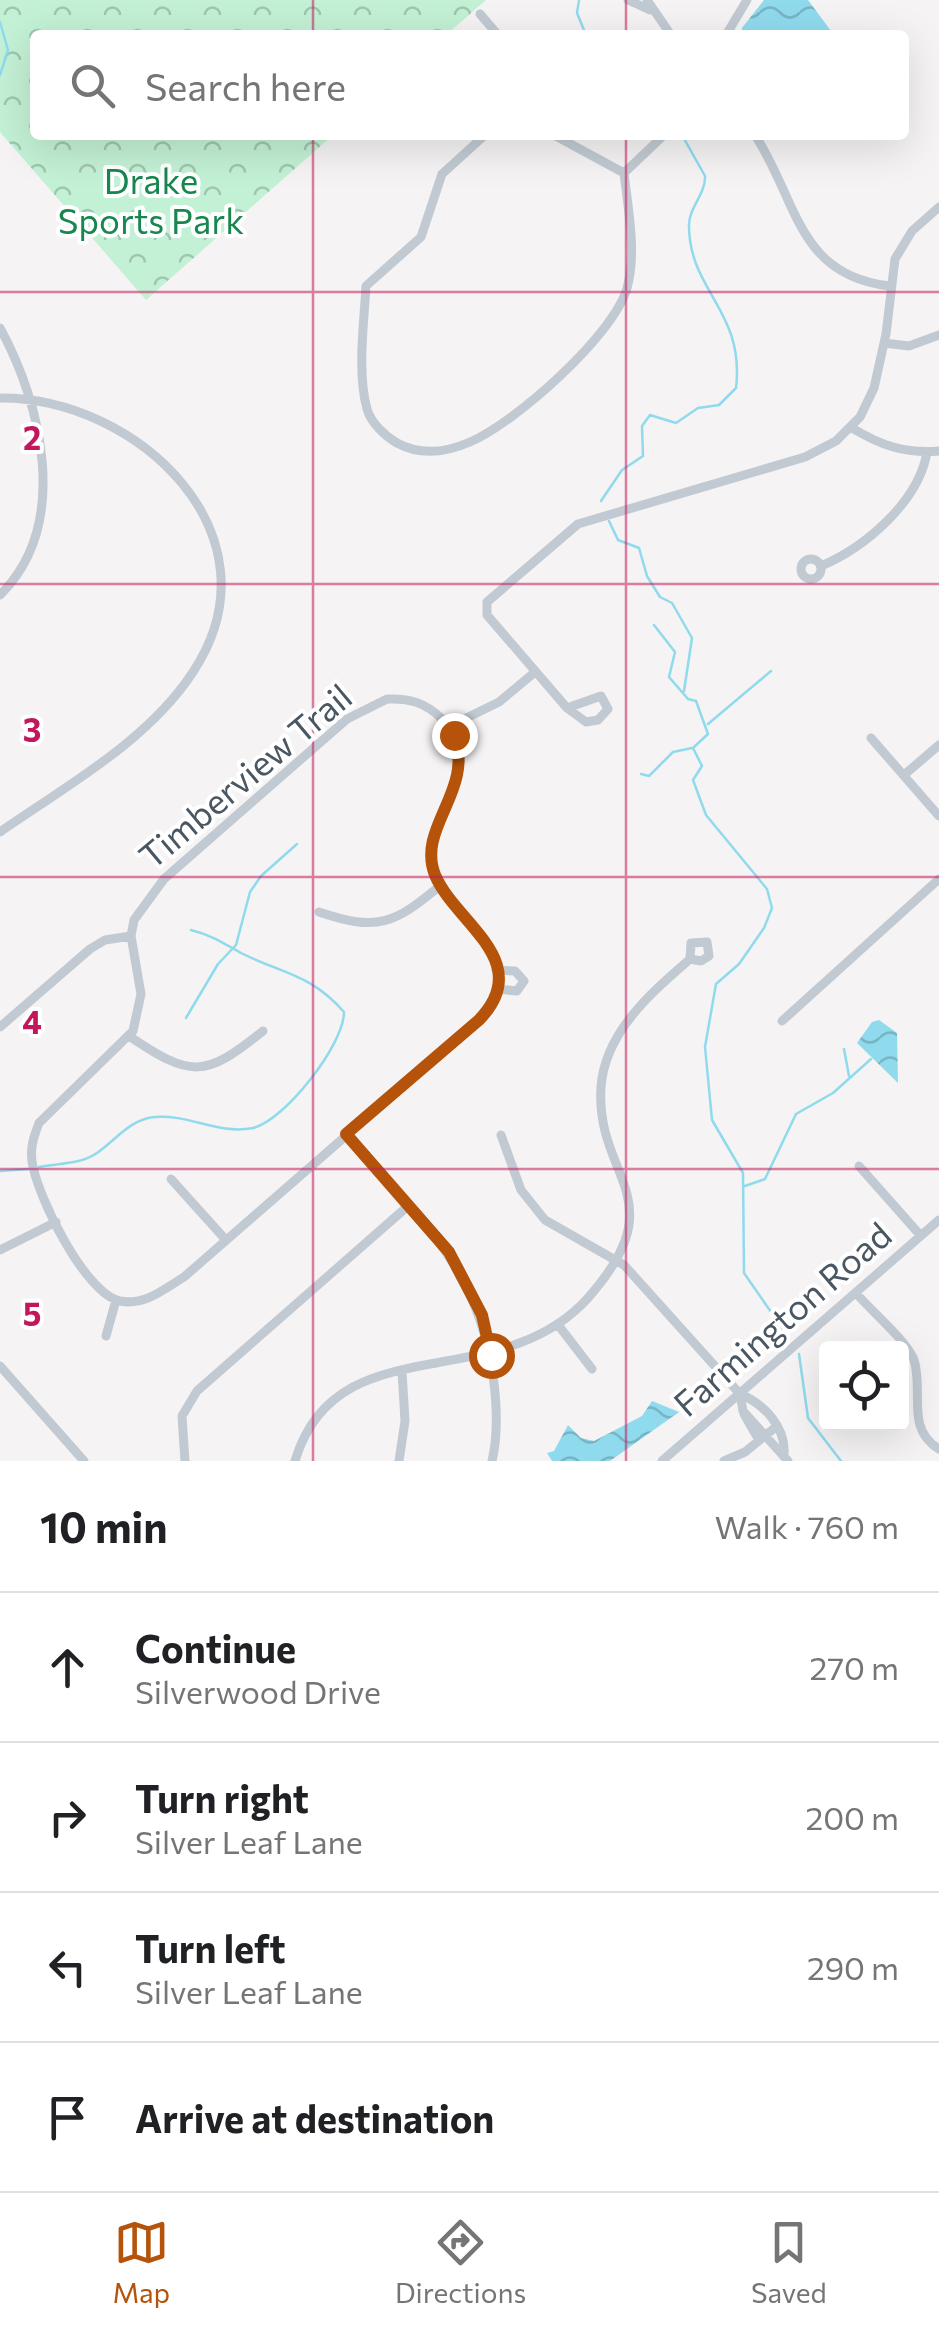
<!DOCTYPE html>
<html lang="en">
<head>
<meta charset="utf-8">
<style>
	body { margin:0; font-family:Commissioner,sans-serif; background:#f2f2f2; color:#202124 }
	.controls { position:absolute; right:30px; bottom:30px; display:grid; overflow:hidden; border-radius:10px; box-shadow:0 10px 40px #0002 }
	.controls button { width:90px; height:90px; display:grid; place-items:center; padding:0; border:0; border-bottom:2px solid #e0e0e0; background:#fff; color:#202124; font:50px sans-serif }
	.stop { position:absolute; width:30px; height:30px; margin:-22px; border:8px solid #b45309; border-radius:50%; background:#fff }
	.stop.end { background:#b45309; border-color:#fff; box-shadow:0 2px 10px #0008 }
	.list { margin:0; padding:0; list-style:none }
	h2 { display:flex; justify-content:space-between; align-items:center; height:130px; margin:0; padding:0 40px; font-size:42px }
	h2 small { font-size:32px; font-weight:400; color:#757577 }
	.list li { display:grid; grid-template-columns:65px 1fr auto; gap:30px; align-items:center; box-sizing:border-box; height:150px; padding:0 40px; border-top:2px solid #e0e0e0 }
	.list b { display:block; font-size:38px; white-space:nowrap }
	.list p { margin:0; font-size:32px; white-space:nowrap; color:#757577 }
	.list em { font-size:32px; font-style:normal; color:#757577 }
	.icon { flex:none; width:55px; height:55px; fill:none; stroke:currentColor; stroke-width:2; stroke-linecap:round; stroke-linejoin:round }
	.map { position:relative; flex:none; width:939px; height:1461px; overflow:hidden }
	.search { position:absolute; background:#fff; box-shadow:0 10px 40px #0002; left:30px; right:30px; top:30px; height:110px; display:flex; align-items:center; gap:25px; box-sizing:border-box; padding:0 35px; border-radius:10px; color:#757577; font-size:38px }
	.sheet { height:730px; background:#fff }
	nav { display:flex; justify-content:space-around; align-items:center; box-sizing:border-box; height:140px; border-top:2px solid #e0e0e0; background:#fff; font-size:28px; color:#757577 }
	nav a { display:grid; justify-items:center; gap:5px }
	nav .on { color:#b45309 }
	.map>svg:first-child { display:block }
	.park { fill:url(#park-crowns) }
	.water { fill:url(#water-waves) }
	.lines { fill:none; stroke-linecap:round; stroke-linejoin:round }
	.stream { stroke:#90daee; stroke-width:2.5 }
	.minor { stroke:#c1cad2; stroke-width:9 }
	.route { stroke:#b45309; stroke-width:12 }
	.grid { fill:none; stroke:#c2185b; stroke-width:2.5; stroke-opacity:0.55 }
	.labels { text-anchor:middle; stroke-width:8; stroke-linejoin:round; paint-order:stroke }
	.park-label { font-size:35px; fill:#17864f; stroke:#fff }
	.street-label { font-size:35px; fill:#4a5661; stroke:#fff }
	.grid-label { font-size:32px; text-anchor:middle; font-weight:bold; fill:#c2185b; stroke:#fff; stroke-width:8; stroke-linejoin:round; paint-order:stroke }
</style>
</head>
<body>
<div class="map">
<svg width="939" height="1461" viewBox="0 0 939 1461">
	<defs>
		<pattern id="park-crowns" width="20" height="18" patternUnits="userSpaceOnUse" patternTransform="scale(2.5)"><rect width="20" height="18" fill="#c3f1d5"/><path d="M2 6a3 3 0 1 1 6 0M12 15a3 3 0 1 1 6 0" fill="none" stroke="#a0c6b0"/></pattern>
		<pattern id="water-waves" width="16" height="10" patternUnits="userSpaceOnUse" patternTransform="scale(2.5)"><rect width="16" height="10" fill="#90daee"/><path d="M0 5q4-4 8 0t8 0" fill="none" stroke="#78b4c4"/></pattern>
	</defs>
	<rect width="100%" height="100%" fill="#f5f3f3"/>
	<path class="park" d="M0 0H486L446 35H35V135H333L146 300 0 132Z"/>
	<path class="water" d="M764 0H808L834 35H742V28Z
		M879 1020 897 1033 898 1083 857 1043 872 1022Z
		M652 1401 679 1412 610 1461H552L547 1453 554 1451 568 1425 581 1438 594 1441 642 1416Z"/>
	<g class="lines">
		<path class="stream" d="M579 0 577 13 586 35
			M0 22 8 50 0 75
			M601 501 622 470 643 456 642 426 650 415 676 423 698 408 719 405 736 388C745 311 690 292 689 227 688 208 706 194 705 176L682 135
			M609 521 618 540 639 548 647 576 660 597 672 603 692 638 684 691
			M654 625 675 652 669 677 688 699 696 701 708 734 694 747
			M708 724 771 671
			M693 748 702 766 693 780 706 815 767 889 772 908 764 928 739 964 716 984 705 1047 712 1120 743 1173 744 1273 789 1338
			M641 774 649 776 673 752 692 748
			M186 1018 218 964 236 945 250 892 261 876 297 844
			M844 1049 849 1076
			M39 1167C59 1163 79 1165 97 1153 116 1140 130 1119 155 1117 189 1114 218 1135 253 1128 284 1121 344 1045 344 1012 311 974 283 974 241 953 223 943 211 935 191 930
			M0 1171 28 1169
			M745 1186 765 1179 796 1114 833 1093 871 1059
			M799 1354 808 1418 841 1461"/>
		<path class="minor" d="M628 0 650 10
			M647 0 671 35
			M480 14 498 35
			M726 35 747 0
			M485 135 442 174 421 237 366 286C364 323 357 373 367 409 371 423 385 436 397 443 421 456 445 453 470 442 515 423 614 335 627 288 637 253 628 209 624 173
			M554 135 624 173
			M755 135C798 201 797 275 889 286
			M624 173 664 135
			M0 328C42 405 71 525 0 595
			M884 343 909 346 939 335
			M0 398C137 397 284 535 193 672 148 741 66 786 0 832
			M852 428C880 445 905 454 939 451
			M801 569a10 10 0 1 1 20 0a10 10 0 1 1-20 0Z
			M821 566C866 547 919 501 927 452
			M387 699C410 698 426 703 442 719 495 770 412 823 436 877 457 923 535 963 479 1020L184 1277C164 1289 145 1306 120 1301 85 1294 36 1194 32 1161 30 1147 34 1136 39 1123L133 1031 141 994 131 936 134 920 164 879 347 719Z
			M567 708 586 722 598 720 608 709 601 696 567 708 487 615V602L578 524 805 457 836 441 860 417 874 388 886 334 895 259 912 231 939 207
			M450 726 499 702 535 672
			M871 738 939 816
			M904 775 939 745
			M319 912C378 932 394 924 441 885
			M496 970 515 971 524 981 517 991 496 989
			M782 1021 939 879
			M0 1027 90 949 105 940 131 936
			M129 1036C191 1078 205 1078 263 1031
			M347 1134C418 1217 481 1269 494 1383 497 1409 498 1436 492 1461
			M501 1135 521 1190 545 1220 624 1265 740 1394C764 1404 786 1427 784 1454
			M859 1166 921 1236
			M171 1179 225 1239
			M0 1250 56 1222
			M856 1293C870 1310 908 1342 914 1360 924 1391 905 1429 939 1449
			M559 1326 592 1369
			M106 1336 116 1300
			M0 1366 84 1461
			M740 1394 743 1411 788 1461
			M744 1414 756 1435 765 1437
			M185 1461 182 1416 197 1391 408 1206
			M295 1461C336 1323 498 1398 588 1298 677 1197 595 1179 601 1087 605 1032 651 993 690 959L701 961 709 956 707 942 691 943 690 959
			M399 1461 405 1421 402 1371
			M662 1461 939 1220
			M724 1461 745 1452 777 1426"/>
	</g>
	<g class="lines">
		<path class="route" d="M454 735C475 791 416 827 435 875 455 923 536 961 479 1020L346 1134 449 1252 482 1315 491 1355"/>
	</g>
	<path class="grid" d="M313 0V35M626 0V35M313 135V1461M626 135V1461M0 292H939M0 584H939M0 877H939M0 1169H939"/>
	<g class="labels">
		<g class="park-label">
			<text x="151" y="194">Drake<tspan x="151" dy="40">Sports Park</tspan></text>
		</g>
		<g class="street-label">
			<text transform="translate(246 777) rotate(-40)" y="12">Timberview Trail</text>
			<text transform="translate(783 1320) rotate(-41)" y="12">Farmington Road</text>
		</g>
	</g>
	<g class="grid-label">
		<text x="32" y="450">2</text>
		<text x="32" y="742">3</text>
		<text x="32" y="1034">4</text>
		<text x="32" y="1326">5</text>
	</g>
</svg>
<div class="controls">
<button><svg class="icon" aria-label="locate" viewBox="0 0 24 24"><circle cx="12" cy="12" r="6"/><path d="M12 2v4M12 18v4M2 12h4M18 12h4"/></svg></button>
</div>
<div class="stop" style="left:491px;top:1355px"></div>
<div class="stop end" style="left:454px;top:735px"></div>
<div class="search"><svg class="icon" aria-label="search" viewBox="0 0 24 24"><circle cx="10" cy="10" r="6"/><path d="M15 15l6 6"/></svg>Search here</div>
</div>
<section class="sheet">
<h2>10 min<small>Walk · 760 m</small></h2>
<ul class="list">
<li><svg class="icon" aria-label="ahead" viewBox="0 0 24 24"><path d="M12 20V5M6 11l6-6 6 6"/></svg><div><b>Continue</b><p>Silverwood Drive</p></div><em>270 m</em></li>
<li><svg class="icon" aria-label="right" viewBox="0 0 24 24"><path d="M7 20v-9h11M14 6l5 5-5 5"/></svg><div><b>Turn right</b><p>Silver Leaf Lane</p></div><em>200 m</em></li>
<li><svg class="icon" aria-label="left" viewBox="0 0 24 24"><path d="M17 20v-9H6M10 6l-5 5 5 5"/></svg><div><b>Turn left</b><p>Silver Leaf Lane</p></div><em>290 m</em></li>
<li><svg class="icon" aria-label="arrive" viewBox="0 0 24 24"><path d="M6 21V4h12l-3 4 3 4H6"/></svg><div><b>Arrive at destination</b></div></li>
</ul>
</section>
<nav>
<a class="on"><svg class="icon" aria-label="map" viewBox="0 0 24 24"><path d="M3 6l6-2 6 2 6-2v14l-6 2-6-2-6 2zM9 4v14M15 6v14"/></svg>Map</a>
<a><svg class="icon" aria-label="directions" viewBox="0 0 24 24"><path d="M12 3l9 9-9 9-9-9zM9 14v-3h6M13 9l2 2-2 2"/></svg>Directions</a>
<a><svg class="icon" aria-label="saved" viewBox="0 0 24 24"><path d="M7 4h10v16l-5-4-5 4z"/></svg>Saved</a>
</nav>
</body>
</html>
